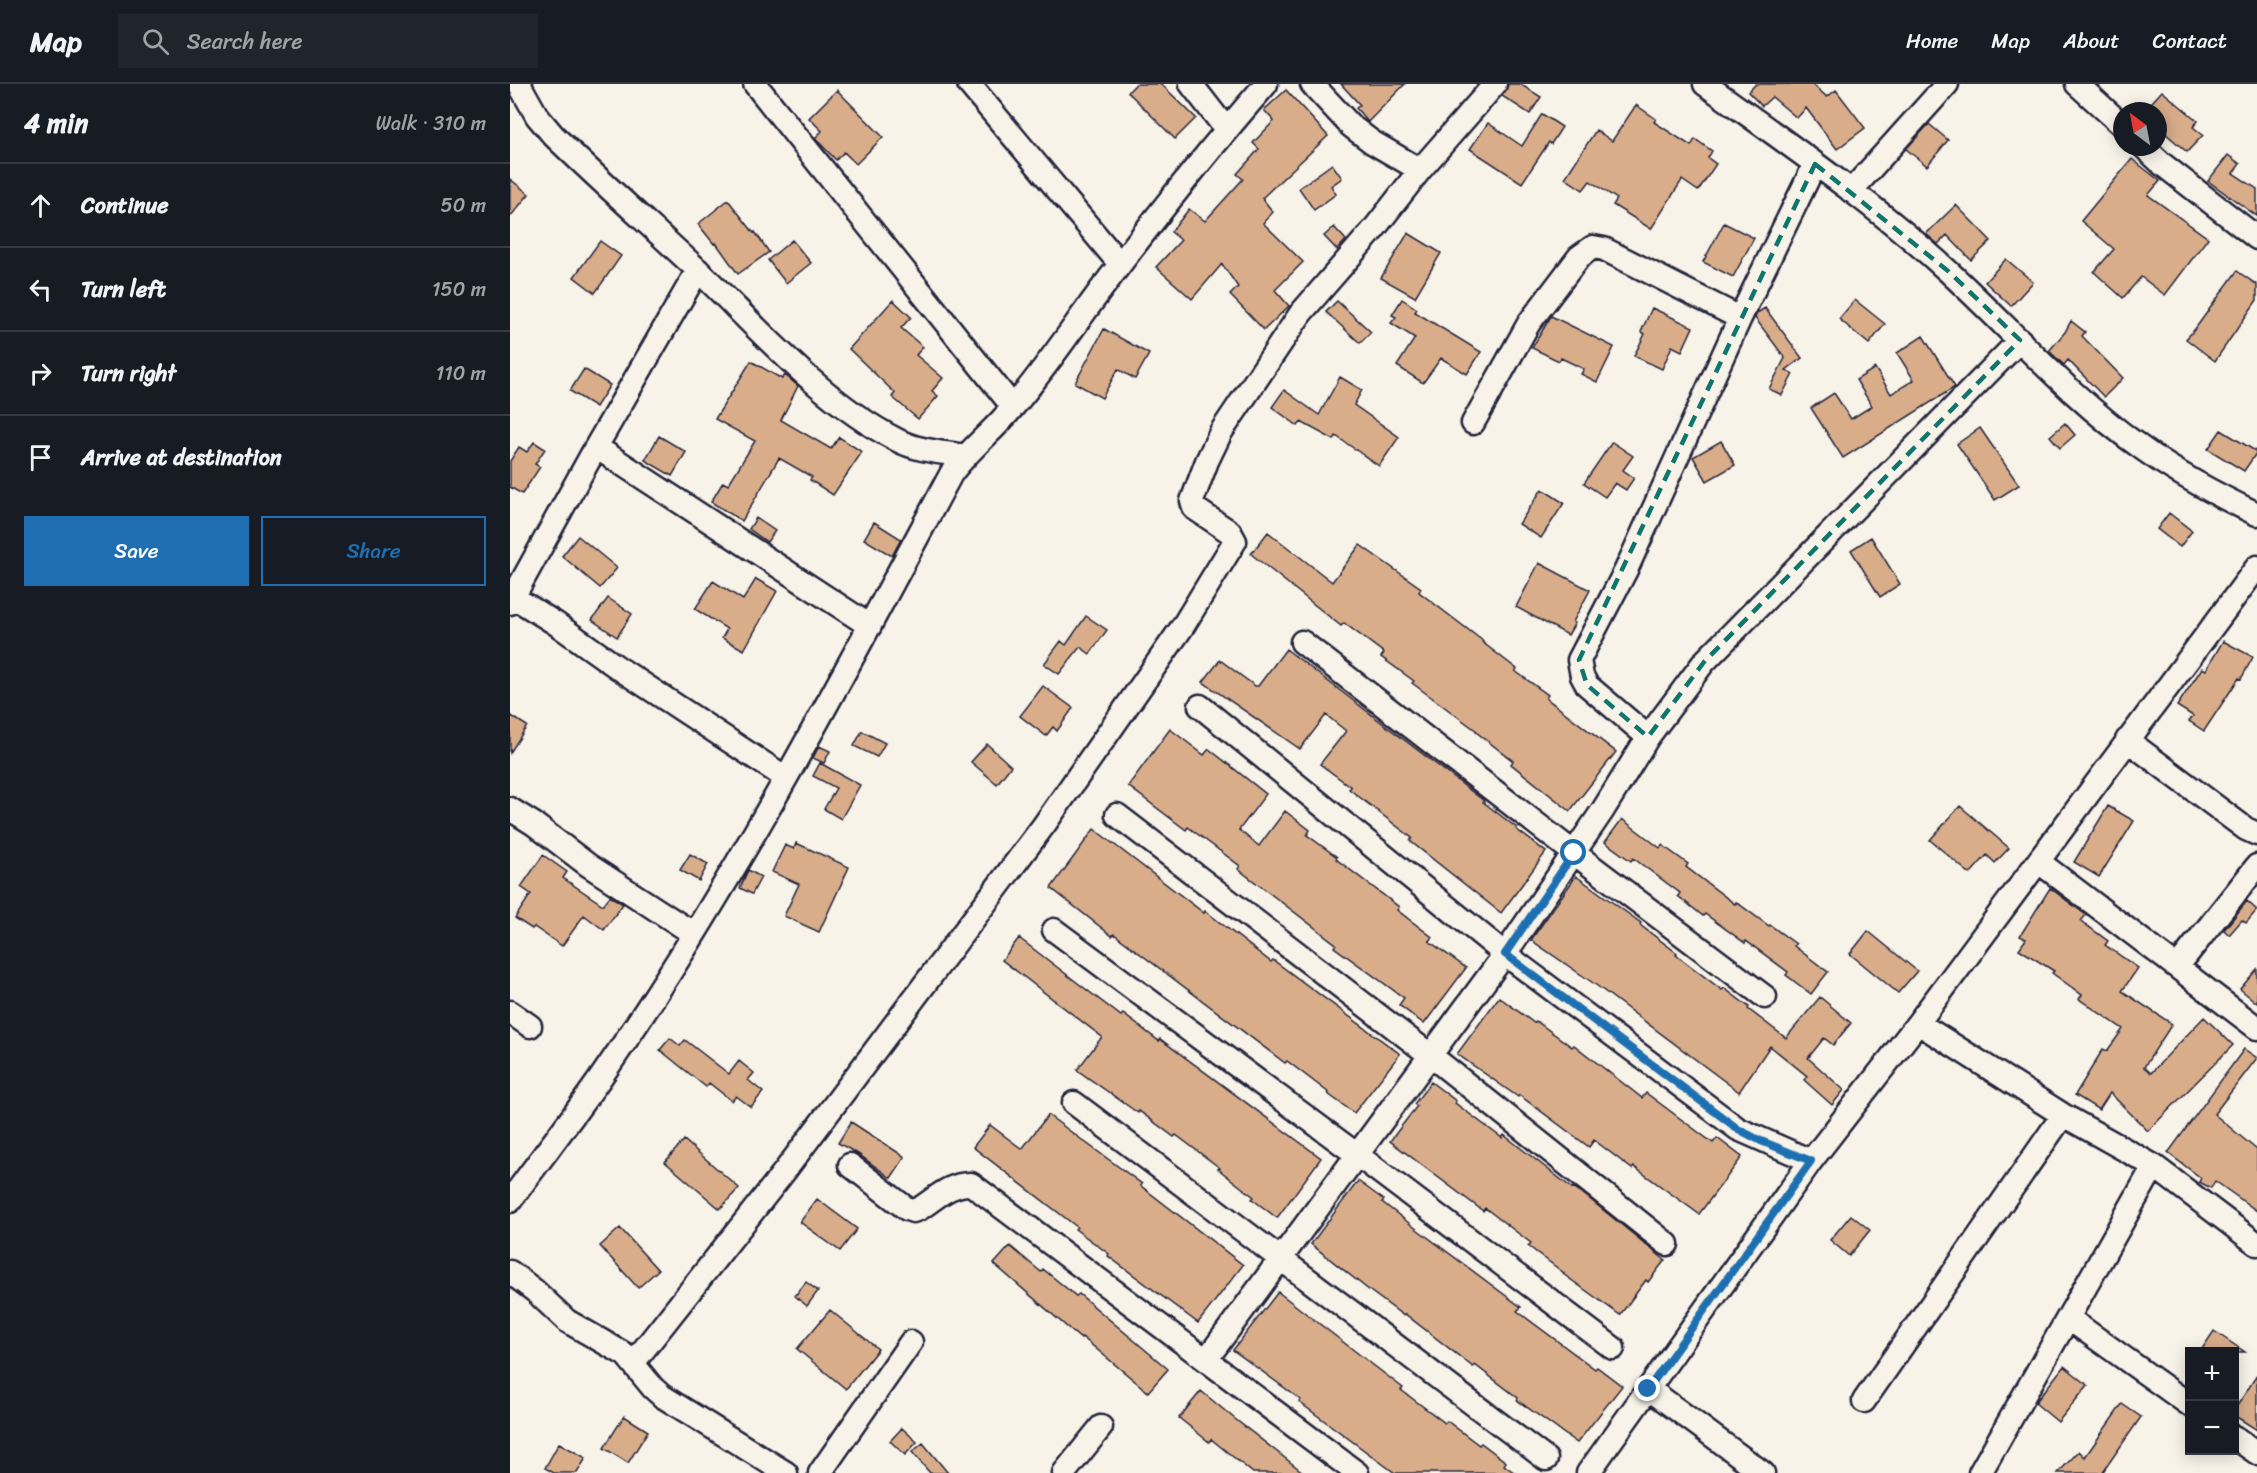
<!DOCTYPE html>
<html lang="en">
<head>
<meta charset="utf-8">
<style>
	body { margin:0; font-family:Sriracha,sans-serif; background:#20242c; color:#f1f3f6 }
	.controls { position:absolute; right:18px; bottom:18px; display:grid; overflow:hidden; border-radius:0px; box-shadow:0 3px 15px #0003 }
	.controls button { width:54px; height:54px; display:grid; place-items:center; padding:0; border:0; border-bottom:2px solid #363941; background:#171b24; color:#f1f3f6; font:30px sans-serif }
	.compass { position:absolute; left:1603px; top:18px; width:54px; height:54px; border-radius:50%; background:#171b24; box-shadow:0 3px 15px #0003; rotate:328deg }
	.stop { position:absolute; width:18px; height:18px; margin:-14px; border:4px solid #1f6fb2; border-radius:50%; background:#fff }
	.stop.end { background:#1f6fb2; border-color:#fff; box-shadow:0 2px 6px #0008 }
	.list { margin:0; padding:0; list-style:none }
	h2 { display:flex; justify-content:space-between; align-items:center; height:78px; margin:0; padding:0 24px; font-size:26px }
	h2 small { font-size:20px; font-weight:400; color:#9ea1a6 }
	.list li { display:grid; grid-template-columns:39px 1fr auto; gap:18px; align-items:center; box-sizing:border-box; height:84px; padding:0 24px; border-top:2px solid #363941 }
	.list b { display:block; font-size:22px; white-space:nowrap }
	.list em { font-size:20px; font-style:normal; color:#9ea1a6 }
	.actions { display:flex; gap:12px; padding:18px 24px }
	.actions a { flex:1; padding:14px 0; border:2px solid #1f6fb2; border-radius:0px; text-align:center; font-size:21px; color:#1f6fb2 }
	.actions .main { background:#1f6fb2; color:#fff }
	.icon { flex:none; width:33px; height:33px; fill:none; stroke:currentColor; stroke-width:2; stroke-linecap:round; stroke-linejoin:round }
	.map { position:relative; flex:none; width:1747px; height:1389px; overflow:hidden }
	header { display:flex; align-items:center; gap:36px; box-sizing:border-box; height:84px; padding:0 30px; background:#171b24; border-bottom:2px solid #363941 }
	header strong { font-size:28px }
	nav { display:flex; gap:33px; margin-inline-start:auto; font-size:21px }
	.search { width:420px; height:54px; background:#20242c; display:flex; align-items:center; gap:15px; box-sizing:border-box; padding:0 21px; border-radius:0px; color:#9ea1a6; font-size:22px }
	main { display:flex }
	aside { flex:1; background:#171b24 }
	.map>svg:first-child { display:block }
	.building { fill:#d9ad8a; stroke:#22223b; stroke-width:1.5 }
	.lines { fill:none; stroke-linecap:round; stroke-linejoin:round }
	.minor-casing { stroke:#22223b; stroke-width:27 }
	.minor { stroke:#f7f3e8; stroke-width:22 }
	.route { stroke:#1f6fb2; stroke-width:8 }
	.marked { fill:none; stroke:#0f766e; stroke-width:4.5; stroke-dasharray:12 8; stroke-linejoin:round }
</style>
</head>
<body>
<header>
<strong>Map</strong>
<div class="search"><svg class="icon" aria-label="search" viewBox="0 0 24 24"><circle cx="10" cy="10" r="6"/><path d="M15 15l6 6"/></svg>Search here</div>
<nav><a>Home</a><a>Map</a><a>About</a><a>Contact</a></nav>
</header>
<main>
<aside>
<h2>4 min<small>Walk · 310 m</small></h2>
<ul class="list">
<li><svg class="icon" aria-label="ahead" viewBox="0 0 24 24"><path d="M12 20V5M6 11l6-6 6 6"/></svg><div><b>Continue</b></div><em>50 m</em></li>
<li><svg class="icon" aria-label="left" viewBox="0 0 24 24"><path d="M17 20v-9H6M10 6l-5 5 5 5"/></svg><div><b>Turn left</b></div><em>150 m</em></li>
<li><svg class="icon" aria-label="right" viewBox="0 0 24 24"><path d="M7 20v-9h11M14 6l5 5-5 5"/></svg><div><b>Turn right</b></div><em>110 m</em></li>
<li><svg class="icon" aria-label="arrive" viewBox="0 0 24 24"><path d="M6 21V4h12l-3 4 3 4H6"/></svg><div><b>Arrive at destination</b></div></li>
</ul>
<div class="actions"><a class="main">Save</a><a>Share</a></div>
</aside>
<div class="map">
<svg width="1747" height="1389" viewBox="0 0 1747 1389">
	<rect width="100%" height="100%" fill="#f7f3e8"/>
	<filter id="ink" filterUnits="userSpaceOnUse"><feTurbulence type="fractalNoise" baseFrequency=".0167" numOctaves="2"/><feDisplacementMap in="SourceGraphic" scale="12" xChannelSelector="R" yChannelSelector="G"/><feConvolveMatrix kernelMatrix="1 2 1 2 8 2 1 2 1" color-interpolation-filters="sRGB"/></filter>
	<g filter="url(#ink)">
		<path class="building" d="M626 0H651L686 34 665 55 618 8Z
			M831 0H895L858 38 846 24 850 21Z
			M998 0H1010L1031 13 1020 30 992 12Z
			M1246 0H1302L1317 13 1326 6 1355 44 1327 65 1296 24 1287 34 1262 13 1252 22 1238 8Z
			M327 6 373 53 346 80 334 68 326 76 305 54 312 47 299 34Z
			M776 6 818 52 752 114 763 128 753 139 793 178 765 206 779 222 754 246 720 211 728 203 712 180 682 215 646 183 671 156 661 148 679 125 695 137 733 95 727 90 749 65 743 59 764 37 754 26Z
			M1652 7 1688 37 1683 43 1693 51 1677 68 1648 43V27H1634Z
			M1126 21 1146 35 1144 38 1181 62 1185 55 1202 67 1198 74 1206 80 1188 107 1172 96 1141 145 1103 121 1107 115 1080 97 1073 106 1055 94 1086 46 1102 57Z
			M1032 30 1052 43 1041 60 1039 58 1012 99 960 65 978 39 1012 62Z
			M1419 40 1438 56 1417 82 1396 65Z
			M1718 71 1730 80 1723 89 1747 105V132L1698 97Z
			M1622 75 1650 97 1638 111 1698 154 1655 211 1631 193 1613 214 1584 188 1604 165 1571 137Z
			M822 80 832 94 821 102 826 110 804 126 789 104Z
			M0 95 19 110 0 133Z
			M218 116 244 149 245 148 259 168 228 190 206 159 204 160 188 140Z
			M1446 121 1481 157 1461 176 1437 151 1428 160 1416 150Z
			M1214 139 1244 154 1223 193 1193 178Z
			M824 143 836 156 827 166 814 152Z
			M898 149 931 169 905 213 871 194Z
			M282 156 301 179 276 199 258 176Z
			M90 157 111 172 85 209 64 193Z
			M1496 175 1523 198 1501 222 1475 198Z
			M1727 187 1747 201V216L1705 277 1676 255 1685 245Z
			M892 215 907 225 905 228 971 268 957 290 931 274 913 299 887 282 905 254 881 239 886 233 882 231Z
			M383 216 401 233 391 244 413 263 406 271 433 294 422 307 428 312 408 335 382 313 385 309 339 265Z
			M1345 216 1375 240 1359 260 1329 235Z
			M827 217 861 248 850 259 816 228Z
			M1142 224 1183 243 1172 267 1162 262 1152 285 1124 272 1135 250 1131 248Z
			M1255 224 1292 274 1276 286 1283 290 1272 311 1259 305 1275 274 1245 234 1247 229Z
			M1041 232 1104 263 1087 298 1071 290 1074 285 1051 274 1049 277 1022 264Z
			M1561 237 1575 248 1572 252 1613 294 1594 313 1558 276 1554 281 1539 267 1555 248Z
			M594 245 639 270 625 295 608 285 592 314 565 299Z
			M1413 252 1445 303 1333 374 1301 324 1324 309 1341 335 1362 322 1346 296 1365 284 1381 310 1404 296 1387 269Z
			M241 277 272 295 275 291 288 302 271 336 321 365 329 353 352 368 323 411 300 396 302 393 269 374 232 437 201 418 213 398 218 401 245 357 205 335Z
			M74 285 100 301 86 323 60 307Z
			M830 293 852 306 844 321 889 353 869 382 826 352 824 356 791 338 788 342 762 323 774 306 809 331Z
			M1555 339 1565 351 1550 364 1540 352Z
			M1470 344 1509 401 1485 416 1447 360Z
			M1711 346 1747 368 1734 387 1698 365Z
			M149 352 176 368 162 392 135 376Z
			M1211 357 1225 381 1197 397 1183 373Z
			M24 358 35 365 25 380 30 383 12 410 0 403V377L9 363 17 368Z
			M1102 358 1123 372 1113 386 1124 394 1116 406 1105 399 1095 413 1074 399Z
			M1032 405 1054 419 1031 454 1009 440Z
			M1659 429 1682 447 1670 463 1647 445Z
			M246 434 265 447 257 458 239 445Z
			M364 438 391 455 382 472 354 455Z
			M758 448 822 498 850 461 911 504 909 508 973 557 972 558 1007 585 1005 587 1038 611 1036 614 1106 668 1060 727 1001 680 1003 677 966 648 967 647 902 599 904 597 871 573 874 569 834 539 831 542 741 470Z
			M68 452 107 484 90 504 52 472Z
			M1361 453 1390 500 1370 513 1341 466Z
			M1029 479 1080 506 1063 538 1065 539 1058 551 1006 523Z
			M246 495 267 507 234 566 212 554 217 545 185 525 203 497 233 516Z
			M98 514 122 530 107 553 82 536Z
			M576 532 597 546 580 570 570 563 549 590 534 580 551 557 556 561Z
			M1713 557 1743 573 1731 595 1729 594 1694 647 1679 637 1683 632 1667 622 1692 584 1696 586Z
			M776 565 974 717 973 718 1007 744 1006 745 1036 768 991 829 900 757 902 754 839 705 841 703 810 680 836 647 816 631 790 665 693 598 710 576 745 602H748Z
			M533 602 563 624 547 647 543 643 536 652 510 632Z
			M0 631 17 642 0 669Z
			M660 645 694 671 699 665 756 710 729 746 749 762 775 727 800 746 797 751 827 773 826 775 889 823 887 826 922 853 919 857 956 884 914 940 889 921 894 914 824 863 826 860 728 785 730 782 678 743 676 746 618 702Z
			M352 647 375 659 367 673 344 662Z
			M477 660 501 682 487 700 461 678Z
			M309 662 320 667 314 679 303 674Z
			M310 679 350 701 331 735 314 725 326 704 303 692Z
			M1450 722 1499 764 1485 779 1477 771 1460 790 1420 756Z
			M1598 722 1624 737 1589 793 1564 778Z
			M1112 735 1150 764 1152 761 1178 780 1176 783 1225 820 1226 818 1259 842 1260 841 1286 860 1284 862 1318 888 1301 910 1276 891 1278 888 1236 857 1235 859 1195 830 1193 832 1168 812 1170 809 1123 774 1121 777 1095 758Z
			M584 745 694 829 695 827 761 878 763 876 890 970 844 1029 818 1010 819 1009 777 977 775 979 604 850 602 852 541 804Z
			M286 759 339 783 309 848 274 832 289 800 262 788 275 761 284 765Z
			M180 770 198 780 189 797 170 786Z
			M33 771 57 788 53 794 93 821 100 812 113 820 94 846 74 831 52 862 24 843 22 845 5 834 21 810 11 803Z
			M238 786 251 793 242 810 230 804Z
			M1066 792 1131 839 1130 841 1167 869 1166 871 1212 906 1214 904 1239 923 1238 925 1276 954 1310 913 1341 939 1323 961 1314 954 1298 974 1334 1006 1322 1021 1294 996 1297 992 1260 962 1229 1008 1086 901 1021 856Z
			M1540 804 1576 831 1571 837 1598 857 1595 861 1628 884 1612 907 1662 940 1634 983 1641 989 1694 933 1723 961 1638 1047 1600 1009 1589 1026 1565 1011 1593 965 1597 967 1613 945 1569 915 1572 911 1542 889 1544 887 1509 865 1516 855 1510 852Z
			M1737 817 1747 826 1736 839 1732 836 1719 851 1714 846Z
			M1358 847 1407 887 1388 909 1340 870Z
			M509 854 611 932 613 930 649 957 650 955 811 1074 767 1134 742 1115 744 1113 708 1085 710 1084 666 1051 664 1053 629 1027 628 1029 567 986 592 953 492 876Z
			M1747 885V919L1730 905Z
			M989 913 1024 939 1026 937 1062 963 1064 961 1132 1014 1136 1009 1203 1059 1207 1054 1232 1073 1189 1130 1124 1083 1122 1085 1084 1056 1079 1063 1009 1011 1008 1013 947 970Z
			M160 954 170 962 175 956 219 990 229 977 244 989 238 996 253 1008 241 1023 226 1012 222 1017 199 999 196 1003 150 966Z
			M1734 965 1747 974 1704 1030 1747 1066V1127L1705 1097 1701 1104 1689 1098 1691 1094 1658 1069Z
			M921 998 946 1017 945 1019 992 1054 994 1051 1062 1104 1063 1103 1071 1108 1155 1176 1138 1198 1136 1196 1110 1231 1053 1190 1054 1189 1018 1162 1021 1159 975 1124 973 1127 880 1057 907 1022 904 1020Z
			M538 1031 632 1100 631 1102 733 1181 688 1239 598 1172 599 1170 565 1145 567 1143 463 1063 480 1041 512 1065Z
			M341 1038 395 1073 381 1094 348 1070 328 1059Z
			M174 1056 229 1104 210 1125 155 1078Z
			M848 1097 874 1116 872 1118 904 1143 1011 1223 1007 1227 1085 1285 1087 1283 1112 1302 1067 1359 1007 1316 1008 1314 965 1281 963 1283 895 1230 894 1232 860 1207 801 1160Z
			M307 1115 347 1145 330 1167 290 1138Z
			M1341 1131 1360 1146 1339 1172 1320 1156Z
			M110 1144 148 1186 128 1204 90 1162Z
			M500 1162 531 1188 533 1185 566 1212 569 1210 658 1285 638 1308 572 1253 571 1255 484 1180Z
			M296 1198 308 1207 297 1222 285 1212Z
			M768 1208 893 1304 891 1306 935 1339 937 1337 969 1361 971 1359 996 1378 994 1381 1005 1389H885L789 1318 791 1316 723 1266Z
			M320 1226 368 1265 336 1305 287 1265Z
			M1704 1247 1735 1268H1690Z
			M1554 1282 1578 1301 1548 1338 1525 1319Z
			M1747 1291V1346L1725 1332V1325Z
			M691 1307 725 1335 794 1389H743L701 1355 699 1358 669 1334Z
			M1612 1320 1631 1333 1592 1389H1548L1569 1367 1575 1373Z
			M114 1332 138 1347 118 1379 94 1364Z
			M392 1344 407 1358 395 1371 380 1357Z
			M49 1359 76 1374 67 1389H44L35 1384Z
			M413 1359 438 1389H420L402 1368Z"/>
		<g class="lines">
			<defs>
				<path id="minor" d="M9 0 27 32 43 51C91 98 141 142 190 188 250 246 312 318 387 356 408 367 432 368 454 372
					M245 0 503 323
					M459 0 610 180
					M681 0 716 45
					M802 0 841 42 862 58 910 86
					M1195 0C1278 60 1364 119 1439 188 1503 247 1561 315 1633 365 1669 391 1707 411 1747 430
					M1567 0 1612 41
					M1634 63 1652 80 1747 154
					M1341 107 1437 0
					M963 339 1019 239 1069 173 1083 163 1094 165 1230 234
					M86 363 360 542
					M0 511 45 539 107 583 276 694
					M0 519 86 363 188 186
					M792 558 1064 769 1255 913
					M690 622 995 870 1228 1045 1301 1077
					M1138 653 1077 601 1072 592 1069 576 1116 486 1230 234 1305 80
					M1617 656 1736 745 1747 750
					M0 725 24 740 78 781 184 850
					M607 731 920 971 1157 1160
					M1529 778 1747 944
					M544 846 846 1070 1103 1264
					M1667 883 1747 782
					M0 928 20 942
					M1408 939 1553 1031 1644 1082 1747 1160
					M564 1019 1036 1375
					M340 1081 397 1125 403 1127 409 1125C426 1114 441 1099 461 1100L847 1389
					M0 1117C29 1077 60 1037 89 996 222 804 331 596 441 390 459 365 484 347 503 323 536 284 565 240 596 199 647 131 700 64 756 0
					M0 1188 25 1207 57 1237 116 1271 143 1304 152 1312 276 1389
					M1558 1234 1680 1321
					M696 1276 995 870 1093 726 1138 653 1194 578 1510 256
					M124 1278 274 1088 534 741 673 542 725 457 720 448 684 424 682 417 697 377 711 348 791 229 864 145 910 86 985 0
					M1139 1305 1253 1389
					M1354 1317 1553 1031
					M1724 1353 1747 1369
					M310 1389 401 1258
					M554 1389 591 1343
					M1078 1389 1301 1077 1408 939 1747 483
					M1470 1389 1644 1082"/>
			</defs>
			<use href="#minor" class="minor-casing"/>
			<use href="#minor" class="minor"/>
		</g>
	</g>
	<g class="lines" filter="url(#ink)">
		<path class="route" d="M1064 769 995 870 1228 1045 1251 1057 1301 1077 1138 1305"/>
	</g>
	<path class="marked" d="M1305 80 1438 187 1510 256 1194 578 1138 653 1077 601 1069 576Z"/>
</svg>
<div class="controls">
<button>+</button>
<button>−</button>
</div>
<svg class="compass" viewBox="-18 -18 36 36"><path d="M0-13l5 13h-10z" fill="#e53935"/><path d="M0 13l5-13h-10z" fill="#9ea1a6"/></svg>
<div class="stop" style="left:1064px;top:769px"></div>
<div class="stop end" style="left:1138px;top:1305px"></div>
</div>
</main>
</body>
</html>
